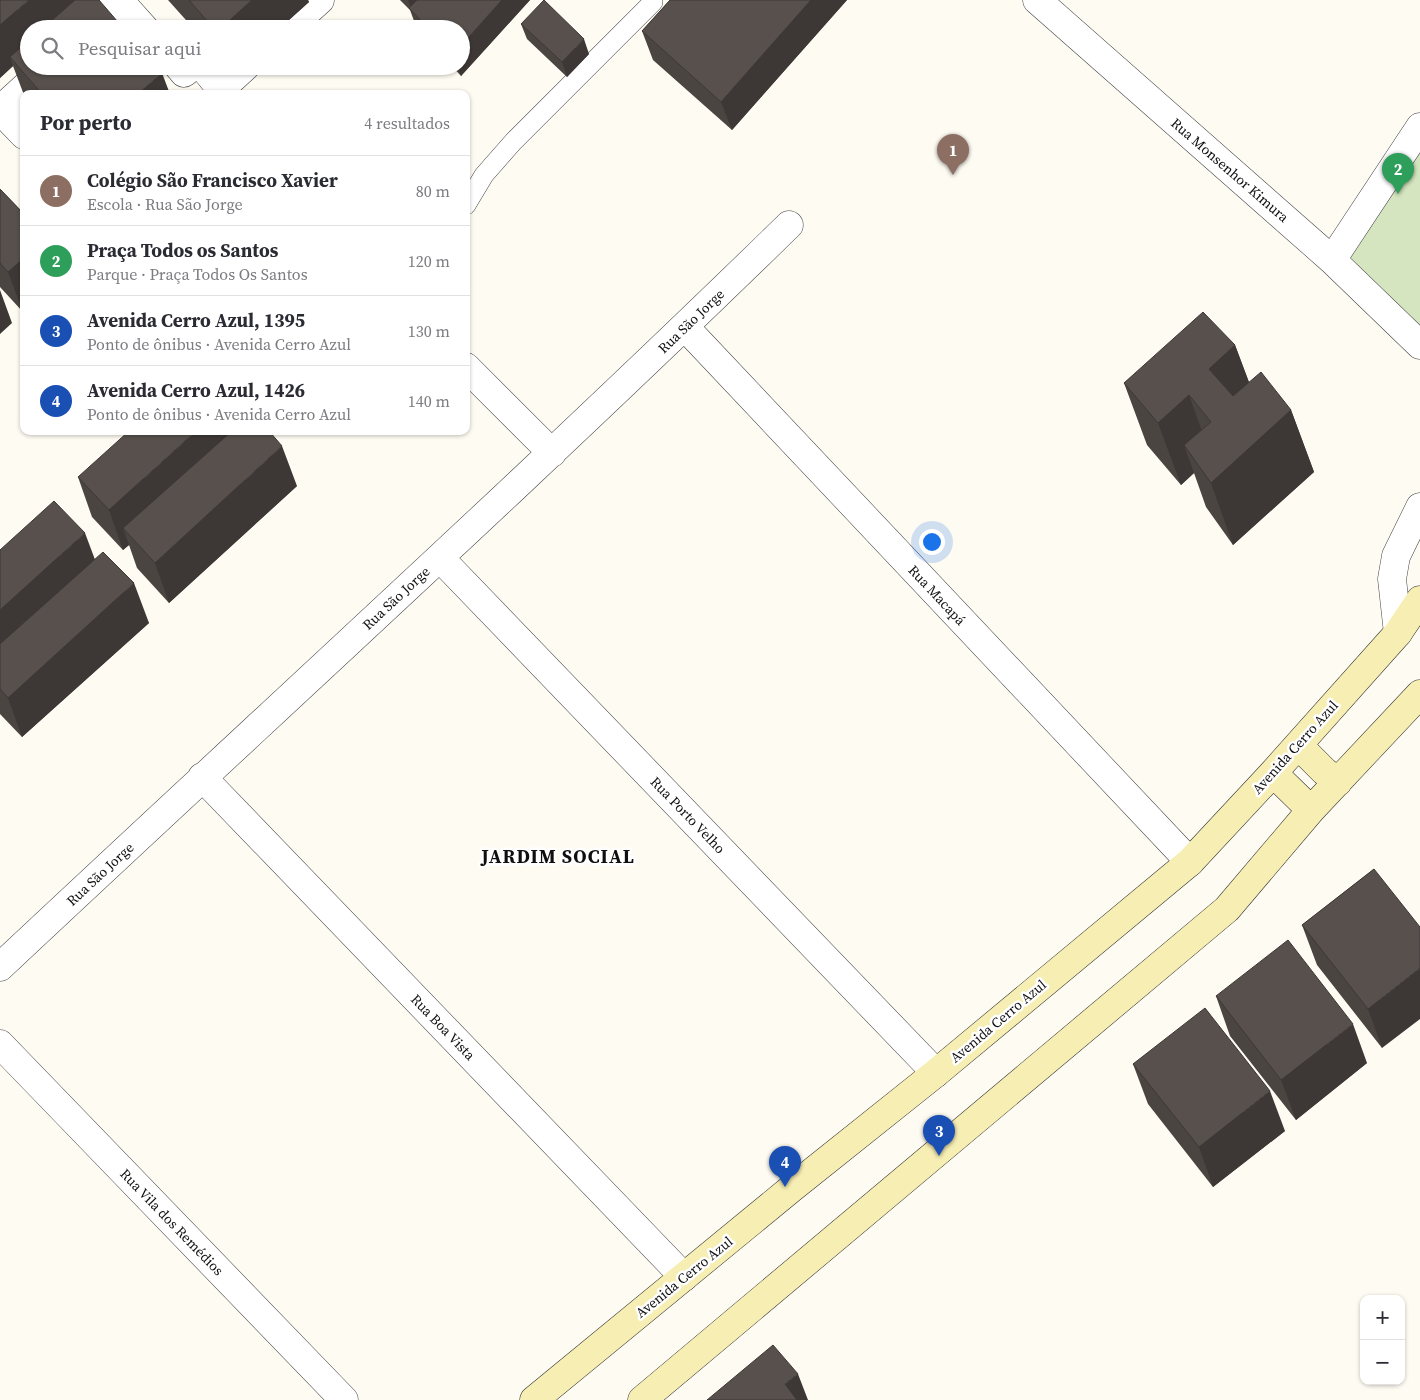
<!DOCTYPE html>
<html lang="pt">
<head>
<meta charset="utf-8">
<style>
	body { margin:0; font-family:"Source Serif 4",serif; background:#f2f2f3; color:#2b2b33 }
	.controls { position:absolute; right:15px; bottom:15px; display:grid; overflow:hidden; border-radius:10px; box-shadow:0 1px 4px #0004 }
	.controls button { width:45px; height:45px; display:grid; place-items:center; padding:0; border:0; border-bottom:1px solid #e1e1e2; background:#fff; color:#2b2b33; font:25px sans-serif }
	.you { position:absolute; left:931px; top:541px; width:18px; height:18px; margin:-12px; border:4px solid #fff; border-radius:50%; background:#1a73e8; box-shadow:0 0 0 8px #1a73e833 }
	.badge { display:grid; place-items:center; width:32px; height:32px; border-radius:50%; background:#b1353e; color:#fff; font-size:16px; font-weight:700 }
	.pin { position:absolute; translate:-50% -41px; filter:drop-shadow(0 1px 2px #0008) }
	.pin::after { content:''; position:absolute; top:26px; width:18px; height:15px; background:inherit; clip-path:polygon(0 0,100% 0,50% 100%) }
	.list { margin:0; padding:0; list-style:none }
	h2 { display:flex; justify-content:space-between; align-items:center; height:65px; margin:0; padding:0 20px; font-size:21px }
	h2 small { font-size:16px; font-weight:400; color:#7c7c81 }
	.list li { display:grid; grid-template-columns:32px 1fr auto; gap:15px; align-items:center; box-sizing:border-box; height:70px; padding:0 20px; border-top:1px solid #e1e1e2 }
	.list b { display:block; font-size:19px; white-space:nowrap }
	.list p { margin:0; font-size:16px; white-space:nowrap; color:#7c7c81 }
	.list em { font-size:16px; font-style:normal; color:#7c7c81 }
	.icon { flex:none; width:28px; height:28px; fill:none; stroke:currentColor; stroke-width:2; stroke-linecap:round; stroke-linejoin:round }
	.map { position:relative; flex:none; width:1420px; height:1400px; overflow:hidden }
	.search { position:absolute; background:#fff; box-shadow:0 1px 4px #0004; left:20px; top:20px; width:450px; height:55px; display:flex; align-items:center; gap:12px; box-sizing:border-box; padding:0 18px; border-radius:28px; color:#7c7c81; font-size:19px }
	.panel { position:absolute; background:#fff; box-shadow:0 1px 4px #0004; left:20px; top:90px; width:450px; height:345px; border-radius:10px }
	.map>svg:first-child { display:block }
	.green { fill:#d4e5bf }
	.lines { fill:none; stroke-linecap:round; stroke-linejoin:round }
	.service-casing { stroke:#424242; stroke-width:20 }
	.minor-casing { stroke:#424242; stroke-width:29 }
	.secondary-casing { stroke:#313131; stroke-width:29 }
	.service { stroke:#fff; stroke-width:19 }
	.minor { stroke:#fff; stroke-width:28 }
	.secondary { stroke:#f7eeb4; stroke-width:28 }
	.wall { fill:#4b4542 }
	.shaded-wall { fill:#3d3836 }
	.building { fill:#57504d; stroke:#3d3836 }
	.labels { text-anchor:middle; stroke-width:5; stroke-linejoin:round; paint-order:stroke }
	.street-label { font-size:14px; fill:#0f0f0f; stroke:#fff }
	.district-label { font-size:19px; font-weight:bold; letter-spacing:1px; fill:#0f0f0f; stroke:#fff }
</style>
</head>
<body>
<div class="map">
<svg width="1420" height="1400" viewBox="0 0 1420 1400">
	<rect width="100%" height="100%" fill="#fefbf3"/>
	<path class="green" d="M1420 127V345L1332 260Z"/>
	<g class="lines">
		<defs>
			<path id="service" d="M466 205 484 175 513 142 653 2"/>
			<path id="minor" d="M119 0 145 29
				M1037 0 1332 260 1420 345
				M89 29 120 0
				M288 29 320 0
				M178 66 184 73 193 66
				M202 66 221 89 246 66
				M0 110 48 66
				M0 110 24 135
				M1332 260 1420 127
				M685 327 1190 862
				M466 367 552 453
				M440 558 936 1073
				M1398 633 1392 579 1396 556 1420 507
				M202 777 684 1277
				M0 967C263 720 531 477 789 225
				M0 1044 344 1400"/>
			<path id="secondary" d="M1298 745 1324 771 1338 782
				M1273 773 1311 810
				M534 1400 792 1188 936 1073 1190 862 1273 773 1398 633 1420 600
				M642 1400 1227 909 1311 810 1420 694"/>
		</defs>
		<use href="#service" class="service-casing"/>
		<use href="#minor" class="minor-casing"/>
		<use href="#secondary" class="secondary-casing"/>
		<use href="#service" class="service"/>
		<use href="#minor" class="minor"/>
		<use href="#secondary" class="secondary"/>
	</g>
	<path class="wall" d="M0 0 170 94H24V95L13 66 0 78Z
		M168 0H308L309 2 279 29H194Z
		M400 0H530L461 76 452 66H461V29H417L410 10Z
		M670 0H847L732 130 653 60 642 31Z
		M521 24 589 54 567 77 527 39Z
		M0 189 24 214V311L23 312 0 287Z
		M1235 345 1249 382 1291 410 1314 472 1233 545 1206 507 1194 473 1181 485 1147 445 1124 383Z
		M78 477 297 486 169 603 137 568 129 545 123 550 92 517Z
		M0 550 95 559 149 623 22 737 0 714Z
		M1374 869 1382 1048 1317 965 1302 925Z
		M1216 996 1367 1063 1296 1120 1230 1036Z
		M1133 1064 1285 1131 1213 1187 1148 1104Z"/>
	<path class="shaded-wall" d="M29 0H75L56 29H29V53L10 57 13 66 0 78V25Z
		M252 0H308L309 2 279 29H220Z
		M408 0H427L412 11Z
		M502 0H530L461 76 458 66H461V46Z
		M811 0H847L732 130 721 102Z
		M584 39 589 54 567 77 562 62Z
		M229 66H237L231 72Z
		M162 73 170 94H138Z
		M24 258V311L23 312 8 272Z
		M0 290 12 323 0 334Z
		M1235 345 1258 407 1232 431 1209 369Z
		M1189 395 1211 457 1184 445 1194 473 1181 485 1158 423Z
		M1291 410 1314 472 1233 545 1211 483Z
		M196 431H248L123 528 129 545 123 550 109 510Z
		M282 446 297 486 169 603 155 563Z
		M85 533 100 573 0 663V610Z
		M134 583 149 623 22 737 8 698Z
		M1420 968V1019L1382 1048 1368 1009Z
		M1353 1024 1367 1063 1296 1120 1281 1080Z
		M1270 1091 1285 1131 1213 1187 1199 1147Z
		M798 1374 808 1400H791L785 1384Z"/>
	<path class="building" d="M0 0H29L0 25Z
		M75 0H99L124 29H42Z
		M189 0H252L220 29H214Z
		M417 0H502L461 46V29H429L409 8Z
		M544 0 584 39 562 62 521 24Z
		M670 0H811L721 102 642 31Z
		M29 40V66H157L162 73 138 94H42L10 57Z
		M0 189 24 214V258L8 272 0 263Z
		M1203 312 1235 345 1209 369 1233 396 1261 372 1291 410 1211 483 1184 445 1211 422 1189 395 1158 423 1124 383Z
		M129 431H196L109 510 78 477Z
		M232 431H269L282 446 155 563 123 528Z
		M54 501 85 533 0 610V550Z
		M103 552 134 583 8 698 0 689V644Z
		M1374 869 1420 927V968L1368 1009 1302 925Z
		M1288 940 1353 1024 1281 1080 1216 996Z
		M1205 1008 1270 1091 1199 1147 1133 1064Z
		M773 1345 798 1374 785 1384 797 1400H707Z"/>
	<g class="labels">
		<g class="street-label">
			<text transform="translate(1230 170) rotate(41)" y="5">Rua Monsenhor Kimura</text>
			<text transform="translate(691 321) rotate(-44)" y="5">Rua São Jorge</text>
			<text transform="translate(937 595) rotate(47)" y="5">Rua Macapá</text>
			<text transform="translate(396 598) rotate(-43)" y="5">Rua São Jorge</text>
			<text transform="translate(1295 747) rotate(-48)" y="5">Avenida Cerro Azul</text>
			<text transform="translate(688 815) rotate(46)" y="5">Rua Porto Velho</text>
			<text transform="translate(100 874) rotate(-43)" y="5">Rua São Jorge</text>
			<text transform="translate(998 1021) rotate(-40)" y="5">Avenida Cerro Azul</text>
			<text transform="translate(443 1027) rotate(46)" y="5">Rua Boa Vista</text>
			<text transform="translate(172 1222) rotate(46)" y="5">Rua Vila dos Remédios</text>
			<text transform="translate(684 1277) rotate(-39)" y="5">Avenida Cerro Azul</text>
		</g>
		<g class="district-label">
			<text x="558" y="863">JARDIM SOCIAL</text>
		</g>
	</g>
</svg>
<div class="controls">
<button>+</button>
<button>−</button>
</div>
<div class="you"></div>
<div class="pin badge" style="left:953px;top:175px;background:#8d6e63">1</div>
<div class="pin badge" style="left:1398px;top:194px;background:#2e9e5b">2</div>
<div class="pin badge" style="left:939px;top:1156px;background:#1a4fb4">3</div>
<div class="pin badge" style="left:785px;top:1187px;background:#1a4fb4">4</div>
<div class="search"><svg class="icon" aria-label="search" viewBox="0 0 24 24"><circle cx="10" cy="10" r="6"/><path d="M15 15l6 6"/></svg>Pesquisar aqui</div>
<section class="panel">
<h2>Por perto<small>4 resultados</small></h2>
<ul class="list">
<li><span class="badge" style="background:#8d6e63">1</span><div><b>Colégio São Francisco Xavier</b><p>Escola · Rua São Jorge</p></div><em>80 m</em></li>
<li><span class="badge" style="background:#2e9e5b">2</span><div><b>Praça Todos os Santos</b><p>Parque · Praça Todos Os Santos</p></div><em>120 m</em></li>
<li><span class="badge" style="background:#1a4fb4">3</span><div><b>Avenida Cerro Azul, 1395</b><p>Ponto de ônibus · Avenida Cerro Azul</p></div><em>130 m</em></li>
<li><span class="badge" style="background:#1a4fb4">4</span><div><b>Avenida Cerro Azul, 1426</b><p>Ponto de ônibus · Avenida Cerro Azul</p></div><em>140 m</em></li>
</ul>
</section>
</div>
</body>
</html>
